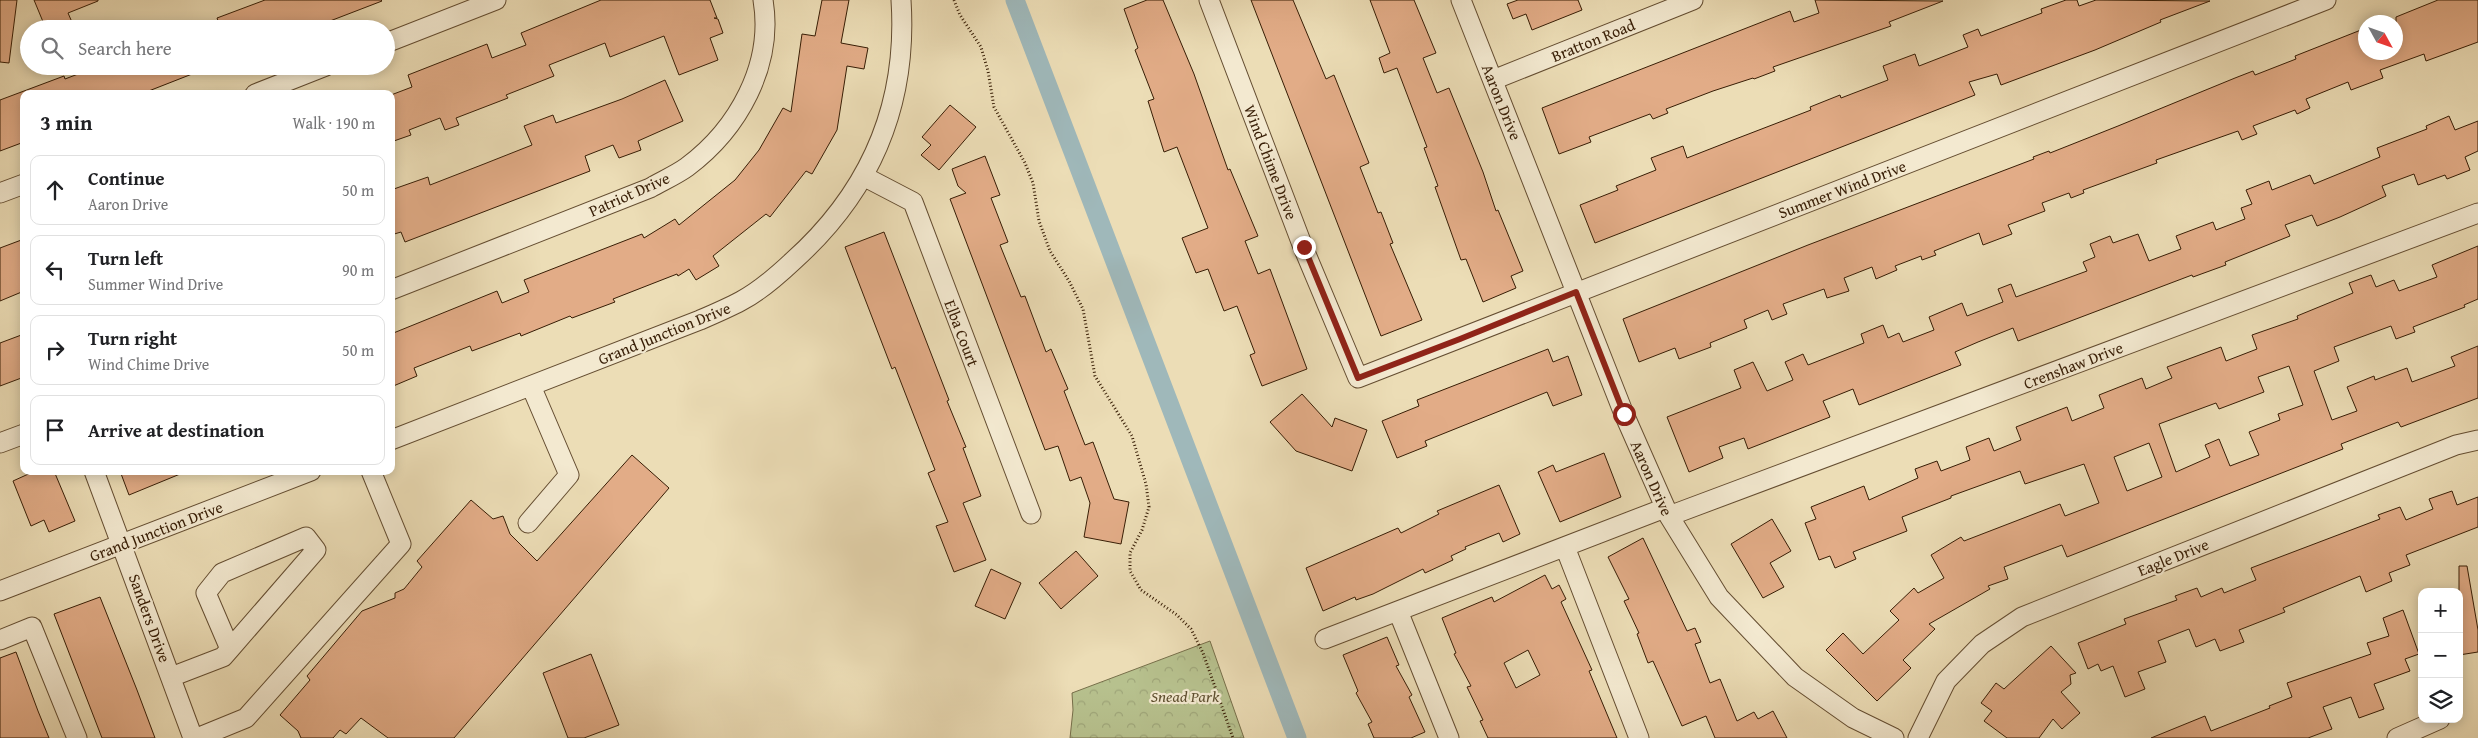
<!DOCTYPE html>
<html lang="en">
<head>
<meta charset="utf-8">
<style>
	body { margin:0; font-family:"Gentium Book Plus",serif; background:#f2f2f2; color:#202124 }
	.controls { position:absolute; right:15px; bottom:15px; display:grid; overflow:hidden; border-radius:10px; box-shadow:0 2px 12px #0003 }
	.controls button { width:45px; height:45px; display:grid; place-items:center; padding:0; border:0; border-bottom:1px solid #e0e0e0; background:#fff; color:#202124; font:25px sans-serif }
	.compass { position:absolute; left:2358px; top:15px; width:45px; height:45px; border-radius:50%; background:#fff; box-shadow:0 2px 12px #0003; rotate:130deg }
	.stop { position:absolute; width:15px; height:15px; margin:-11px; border:4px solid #8f2418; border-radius:50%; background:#fff }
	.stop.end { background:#8f2418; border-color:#fff; box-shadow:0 1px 5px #0008 }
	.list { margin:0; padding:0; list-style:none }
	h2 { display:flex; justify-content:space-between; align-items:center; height:65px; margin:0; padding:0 20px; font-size:21px }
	h2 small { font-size:16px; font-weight:400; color:#757577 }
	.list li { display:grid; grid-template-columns:32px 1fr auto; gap:15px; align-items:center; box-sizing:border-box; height:70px; margin:0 10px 10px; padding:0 10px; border:1px solid #e0e0e0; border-radius:10px }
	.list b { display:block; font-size:19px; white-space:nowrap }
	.list p { margin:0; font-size:16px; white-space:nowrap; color:#757577 }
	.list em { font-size:16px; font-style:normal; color:#757577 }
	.icon { flex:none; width:28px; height:28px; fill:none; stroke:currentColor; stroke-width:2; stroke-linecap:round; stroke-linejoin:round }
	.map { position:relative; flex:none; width:2478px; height:738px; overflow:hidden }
	.search { position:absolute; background:#fff; box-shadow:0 2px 12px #0003; left:20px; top:20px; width:375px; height:55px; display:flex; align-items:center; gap:12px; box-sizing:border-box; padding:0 18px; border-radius:28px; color:#757577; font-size:19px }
	.panel { position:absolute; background:#fff; box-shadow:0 2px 12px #0003; left:20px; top:90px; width:375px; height:385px; border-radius:10px }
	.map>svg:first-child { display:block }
	.park { fill:url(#park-crowns); stroke:#776f4a }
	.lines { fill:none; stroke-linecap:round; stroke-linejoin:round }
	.canal { stroke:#9fb8ba; stroke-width:19 }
	.building { fill:#e2ac87; stroke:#371d05; fill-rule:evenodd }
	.minor-casing { stroke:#644d31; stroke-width:21 }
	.path { stroke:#371d05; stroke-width:3; stroke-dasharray:1 2.5; stroke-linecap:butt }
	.minor { stroke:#f3e9d0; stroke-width:19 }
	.route { stroke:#8f2418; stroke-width:6 }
	.labels { text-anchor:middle; stroke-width:4.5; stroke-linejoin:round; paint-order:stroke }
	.street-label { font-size:16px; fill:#371d05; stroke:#f3e9d0 }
	.park-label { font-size:16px; font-style:italic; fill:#5d4e2e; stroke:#f3e9d0 }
</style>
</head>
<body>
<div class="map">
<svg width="2478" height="738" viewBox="0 0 2478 738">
	<defs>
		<pattern id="park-crowns" width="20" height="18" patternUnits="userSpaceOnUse" patternTransform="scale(1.25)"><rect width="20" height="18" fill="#b7c18e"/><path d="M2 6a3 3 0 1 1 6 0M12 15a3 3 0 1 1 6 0" fill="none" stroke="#9ea579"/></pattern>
	</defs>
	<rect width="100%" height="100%" fill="#ecddb6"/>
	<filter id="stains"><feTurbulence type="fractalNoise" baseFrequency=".004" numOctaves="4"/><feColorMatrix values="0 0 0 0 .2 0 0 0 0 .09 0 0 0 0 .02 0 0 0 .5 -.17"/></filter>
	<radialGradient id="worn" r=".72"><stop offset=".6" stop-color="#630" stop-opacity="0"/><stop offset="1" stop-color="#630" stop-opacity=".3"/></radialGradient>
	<path class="park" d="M1210 641 1244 738H1070L1073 710 1072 693Z"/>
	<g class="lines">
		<path class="canal" d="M1015 0 1297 738"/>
	</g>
	<path class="building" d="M0 0H17L9 63 0 62Z
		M34 0H98V1L68 13 75 29H46Z
		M265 0H381L382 1 317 26 318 29H221L217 18Z
		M601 0H710L717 18H714L718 19 723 33 710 38 718 60 679 75 664 36 610 57 605 43 549 65 554 76 506 95 508 98 456 118 459 125 445 130 440 118 409 130 411 135 391 142V95L412 87 408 75 487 44 492 58 526 45 521 33Z
		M822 0H849L841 43 868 48 864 69 847 66 837 130 812 174 806 171 770 217 766 214 713 256 719 266 696 280 689 269 678 276 677 274 613 299 615 302 572 318 570 316 521 336 520 333 472 351 470 346 414 368 417 376 391 387V334L497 291 502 303 529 292 524 280 642 234 644 238 675 219 679 225 735 180 759 150 783 108 791 112 802 34 815 36Z
		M1147 0H1163L1194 74 1228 170 1230 169 1258 236 1245 241 1258 274 1270 269 1307 369 1262 386 1250 355 1255 353 1237 306 1224 311 1208 269 1196 273 1182 238 1208 228 1177 147 1164 152 1148 101 1154 99 1135 50 1138 48 1124 9Z
		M1251 0H1293L1326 79 1334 75 1369 163 1360 167 1378 213 1381 212 1393 243 1390 244 1422 320 1381 336Z
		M1370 0H1414L1436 53 1423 58 1437 93 1449 88 1483 172 1496 211 1498 210 1523 271 1511 276 1516 288 1483 302 1466 259 1461 260 1435 187 1438 186 1424 148 1427 147 1397 68 1384 73 1379 58 1390 53Z
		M1518 0H1578L1582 10 1532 30 1526 14 1513 19 1507 4Z
		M1815 0 1943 1 1889 22 1891 26 1773 67 1775 71 1754 79 1753 78 1713 91 1666 109 1668 113 1653 119 1650 114 1589 137 1591 142 1559 154 1542 108 1790 11 1794 22 1819 13Z
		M2066 0H2077L2079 6 2096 0 2210 1 2160 20 2161 22 2095 50 2001 85 1997 74 1969 82 1975 95 1595 243 1580 205 1618 190 1616 186 1656 170 1651 158 1683 146 1687 158 1733 140 1811 110 1810 107 1840 95 1841 98 1888 80 1883 66 1915 54 1919 66 1968 47 1963 35 1978 29 1981 36 2042 13 2041 9Z
		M2438 0H2478V42L2426 61 2424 54 2380 70 2383 78 2351 90 2348 82 2306 99 2310 108 2297 114 2295 110 2253 126 2257 134 2242 140 2238 131 2156 160 2157 163 2083 190 2084 193 2071 198 2069 193 2042 203 2045 211 2008 225 2012 234 1983 245 1979 233 1934 251 1936 255 1922 260 1921 256 1895 266 1897 270 1876 279 1872 267 1844 278 1849 291 1827 298 1824 289 1783 304 1787 314 1772 320 1768 310 1744 320 1747 328 1710 343 1711 347 1679 359 1675 348 1639 362 1623 319 1808 245 2034 159 2033 157 2049 151 2050 153 2118 126 2235 78 2253 71 2255 75 2296 59 2295 56 2366 28V52H2396V17Z
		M99 66 210 67 141 94H24V142L0 151V100L64 76 65 79Z
		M665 80 683 121 638 141 641 150 619 158 613 145 585 156 590 171 405 242 401 232 391 235V190L428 177 430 185 484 164 532 145 524 126 553 115 556 123 622 99Z
		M950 105 976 127 939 170 921 155 931 145 922 137Z
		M2449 116 2455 130 2478 121V151L2465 157 2470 170 2447 179 2445 175 2418 185 2414 174 2382 186 2386 196 2340 217 2317 226 2312 215 2285 225 2290 236 2225 262 2226 265 2193 277 2192 275 2018 341 2013 328 1978 342 1955 352 1961 365 1859 405 1853 389 1823 401 1830 417 1748 449 1744 438 1719 447 1723 458 1689 472 1667 417 1741 388 1734 370 1753 362 1767 391 1793 380 1785 362 1803 354 1808 365 1864 343 1861 334 1883 325 1888 338 1899 333 1903 342 1934 330 1929 317 1962 303 1967 316 2003 302 1998 289 2011 284 2016 297 2087 271 2083 262 2095 257 2090 244 2110 236 2113 243 2138 234 2149 261 2181 249 2176 236 2213 222 2216 230 2245 219 2241 208 2252 204 2246 190 2269 181 2272 190 2310 175 2314 184 2380 157 2377 148 2427 129 2426 126Z
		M985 156 1000 195 991 198 1008 242 1000 245 1021 297 1025 296 1046 352 1051 349 1068 389 1064 391 1085 445 1093 442 1114 499 1129 502 1121 544 1084 537 1090 503 1081 477 1070 481 1058 446 1045 450 950 199 966 193 958 186 952 169Z
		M884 232 949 400 947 401 966 447 963 448 981 496 963 503 986 560 954 572 936 526 948 522 928 473 935 470 895 367 892 369 845 247Z
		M24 239V291L0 301V248Z
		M2478 246V299L2464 305 2465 307 2413 327 2415 332 2396 339 2391 326 2334 347 2339 361 2314 371 2332 420 2357 411 2347 387 2374 376 2375 380 2407 368 2412 382 2455 366 2451 357 2478 346V398L2401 427 2398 422 2341 444 2343 449 2067 557 2062 545 2004 567 2008 579 1988 586 1990 589 1929 624 1935 629 1903 660 1911 668 1877 701 1826 650 1843 633 1863 654 1899 620 1890 611 1914 588 1918 593 1944 578 1931 555 1961 537 1964 541 2060 504 2065 516 2099 503 2084 464 2025 484 2020 471 1951 496V498L1902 517 1907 531 1853 552 1856 559 1835 568 1830 556 1819 560 1805 523 1816 519 1811 507 1864 486 1869 500 1918 478 1915 469 1937 461 1941 471 1970 460 1966 447 1989 438 1994 451 2021 440 2016 427 2067 407 2072 421 2104 408 2099 395 2142 378 2146 389 2172 378 2167 367 2221 347 2226 361 2257 349 2252 335 2298 319 2297 316 2353 293 2349 283 2371 275 2376 287 2394 280 2399 291 2437 277 2432 265ZM2289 366 2303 405 2278 414 2280 420 2249 432 2259 455 2230 466 2219 439 2205 445 2210 457 2176 472 2159 424 2216 403 2219 409 2264 392 2258 377ZM2149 443 2162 477 2127 491 2114 457Z
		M24 334V377L0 386V343Z
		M1548 349 1553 362 1568 356 1582 395 1553 406 1547 392 1425 441 1427 446 1397 458 1382 421 1419 406 1417 400Z
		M1302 394 1332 427 1335 418 1367 430 1352 471 1296 451 1270 422Z
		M1604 453 1621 497 1560 522 1538 472 1553 465 1556 472Z
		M632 455 669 488 454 738H388L361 718 346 734 340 730 333 738H301L298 731 280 715 310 680 307 676 362 611 395 598V593L404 589 422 567 417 561 471 500 493 519 503 516 510 534 537 561Z
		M35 471H54L75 521 49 532 44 520 31 526 13 481Z
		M120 471H185V472L129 495Z
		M1499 485 1520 534 1503 542 1499 533 1465 547 1466 549 1451 556 1453 560 1425 573 1423 569 1373 594 1356 600 1355 597 1323 611 1306 568 1398 528 1401 533 1439 514 1437 511Z
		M2452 491 2457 505 2478 497V527L2406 555 2410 565 2389 573 2392 581 2366 592 2360 576 2283 608 2285 612 2239 630 2244 642 2220 651 2215 639 2196 647 2189 629 2158 641 2166 662 2138 672 2145 689 2125 697 2113 666 2101 671 2098 664 2088 669 2078 643 2126 624 2124 619 2177 600 2175 596 2197 588 2201 597 2222 588 2224 593 2256 580 2251 568 2380 519 2378 515 2400 507 2406 520 2433 509 2429 499Z
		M1772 519 1791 551 1770 563 1784 587 1763 598 1731 544Z
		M1643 538 1687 631 1695 628 1701 642 1695 644 1710 683 1720 679 1737 721 1754 712 1758 719 1773 711 1787 738H1715L1706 716 1682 726 1653 661 1648 663 1637 634 1639 633 1624 601 1629 599 1608 557Z
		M1076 551 1098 576 1061 609 1039 583Z
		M2459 566H2467L2478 630V652L2459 655Z
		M991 569 1021 583 1005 619 975 606Z
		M1545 575 1552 589 1559 585 1566 599 1561 602 1592 670 1589 671 1617 738H1488L1480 721 1483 720 1467 687 1471 686 1454 654 1456 653 1442 618 1492 597 1494 602ZM1528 650 1540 675 1516 688 1504 663Z
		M100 597 137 690 155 738H102L54 614Z
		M2403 610 2419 654 2405 659 2410 671 2374 684 2384 709 2359 718 2351 697 2323 707 2332 729 2308 738H2151L2205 716 2211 731 2270 708 2269 706 2292 697 2287 683 2371 654 2367 643 2389 636 2383 618Z
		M1387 637 1399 665 1396 666 1412 695 1409 697 1425 732 1411 738H1374L1368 724 1372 722 1356 693 1358 691 1343 655Z
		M2051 646 2076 673 2070 675 2071 684 2061 692 2080 713 2062 729 2053 719 2039 738H2007L1984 721 1992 711 1981 703 1996 683 2004 689Z
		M16 652 38 711 49 738H0V658Z
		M591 654 619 725 584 738H568L543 673Z"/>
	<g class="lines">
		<defs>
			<path id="minor" d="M1209 0 1303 247 1358 378 2326 0
				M1461 0 1624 414 1669 516 1719 597 1795 677 1853 718 1894 738
				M386 43 496 0
				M1493 80 1693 0
				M255 94 326 66
				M865 177 913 202 1031 514
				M0 193 24 184
				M391 290 650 188C662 181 676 175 687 167 738 129 774 65 763 0
				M391 440 700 320C714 314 728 308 741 301 760 291 777 276 793 261 871 191 908 105 901 0
				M0 443 24 434
				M94 471 193 738
				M1669 516 2478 213
				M528 523 569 475 531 386
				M1565 547 1639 738
				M0 591 311 471
				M1398 611 1449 738
				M1325 639 1665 508
				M0 640 32 627 77 738
				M171 677 223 657 230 649 316 550 306 537 222 573 206 593 230 649
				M197 738 246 718 401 544 371 471
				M1918 738 1946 681 1982 644 2022 617 2456 445 2478 440
				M2397 738 2440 719"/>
		</defs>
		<use href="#minor" class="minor-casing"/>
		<path class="path" d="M954 0 960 15 981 47 988 71 994 107 1025 163 1033 183 1039 221 1050 251 1069 281 1083 309 1095 376 1132 436 1146 484 1149 507 1142 530 1130 553V571L1141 590 1177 615 1191 629 1203 653 1233 738"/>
		<use href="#minor" class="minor"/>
	</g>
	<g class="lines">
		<path class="route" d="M1304 247 1358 378 1460 339 1576 292 1624 414"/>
	</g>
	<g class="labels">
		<g class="street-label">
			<text transform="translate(1593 40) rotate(-22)" y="6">Bratton Road</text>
			<text transform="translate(1502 102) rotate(68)" y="6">Aaron Drive</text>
			<text transform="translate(1271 162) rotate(69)" y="6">Wind Chime Drive</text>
			<text transform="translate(1842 189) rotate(-21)" y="6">Summer Wind Drive</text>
			<text transform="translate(629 194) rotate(-24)" y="6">Patriot Drive</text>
			<text transform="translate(664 333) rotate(-22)" y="6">Grand Junction Drive</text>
			<text transform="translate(962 333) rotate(69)" y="6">Elba Court</text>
			<text transform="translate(2073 365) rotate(-21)" y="6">Crenshaw Drive</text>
			<text transform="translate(1652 478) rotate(66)" y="6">Aaron Drive</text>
			<text transform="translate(156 531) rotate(-21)" y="6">Grand Junction Drive</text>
			<text transform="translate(2173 557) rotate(-22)" y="6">Eagle Drive</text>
			<text transform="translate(150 618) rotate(70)" y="6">Sanders Drive</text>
		</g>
		<g class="park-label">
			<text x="1185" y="702">Snead Park</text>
		</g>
	</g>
	<rect width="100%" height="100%" filter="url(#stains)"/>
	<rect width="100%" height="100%" fill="url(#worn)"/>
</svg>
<div class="controls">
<button>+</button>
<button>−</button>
<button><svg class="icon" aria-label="layers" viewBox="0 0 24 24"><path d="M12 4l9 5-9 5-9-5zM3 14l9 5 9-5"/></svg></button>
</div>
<svg class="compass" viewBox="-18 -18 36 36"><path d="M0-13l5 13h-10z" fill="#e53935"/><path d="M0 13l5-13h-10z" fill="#757577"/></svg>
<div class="stop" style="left:1624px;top:414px"></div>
<div class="stop end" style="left:1304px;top:247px"></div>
<div class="search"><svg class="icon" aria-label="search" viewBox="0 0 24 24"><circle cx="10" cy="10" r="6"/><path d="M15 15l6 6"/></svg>Search here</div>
<section class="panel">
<h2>3 min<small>Walk · 190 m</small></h2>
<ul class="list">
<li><svg class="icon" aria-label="ahead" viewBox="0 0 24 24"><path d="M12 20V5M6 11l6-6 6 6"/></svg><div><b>Continue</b><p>Aaron Drive</p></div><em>50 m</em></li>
<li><svg class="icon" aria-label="left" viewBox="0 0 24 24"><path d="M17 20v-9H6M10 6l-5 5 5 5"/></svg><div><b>Turn left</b><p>Summer Wind Drive</p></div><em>90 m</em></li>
<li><svg class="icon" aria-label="right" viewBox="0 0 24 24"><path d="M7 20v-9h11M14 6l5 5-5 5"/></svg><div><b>Turn right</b><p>Wind Chime Drive</p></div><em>50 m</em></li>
<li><svg class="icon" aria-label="arrive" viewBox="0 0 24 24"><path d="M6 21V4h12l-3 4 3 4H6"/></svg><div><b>Arrive at destination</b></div></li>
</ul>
</section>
</div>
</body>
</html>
